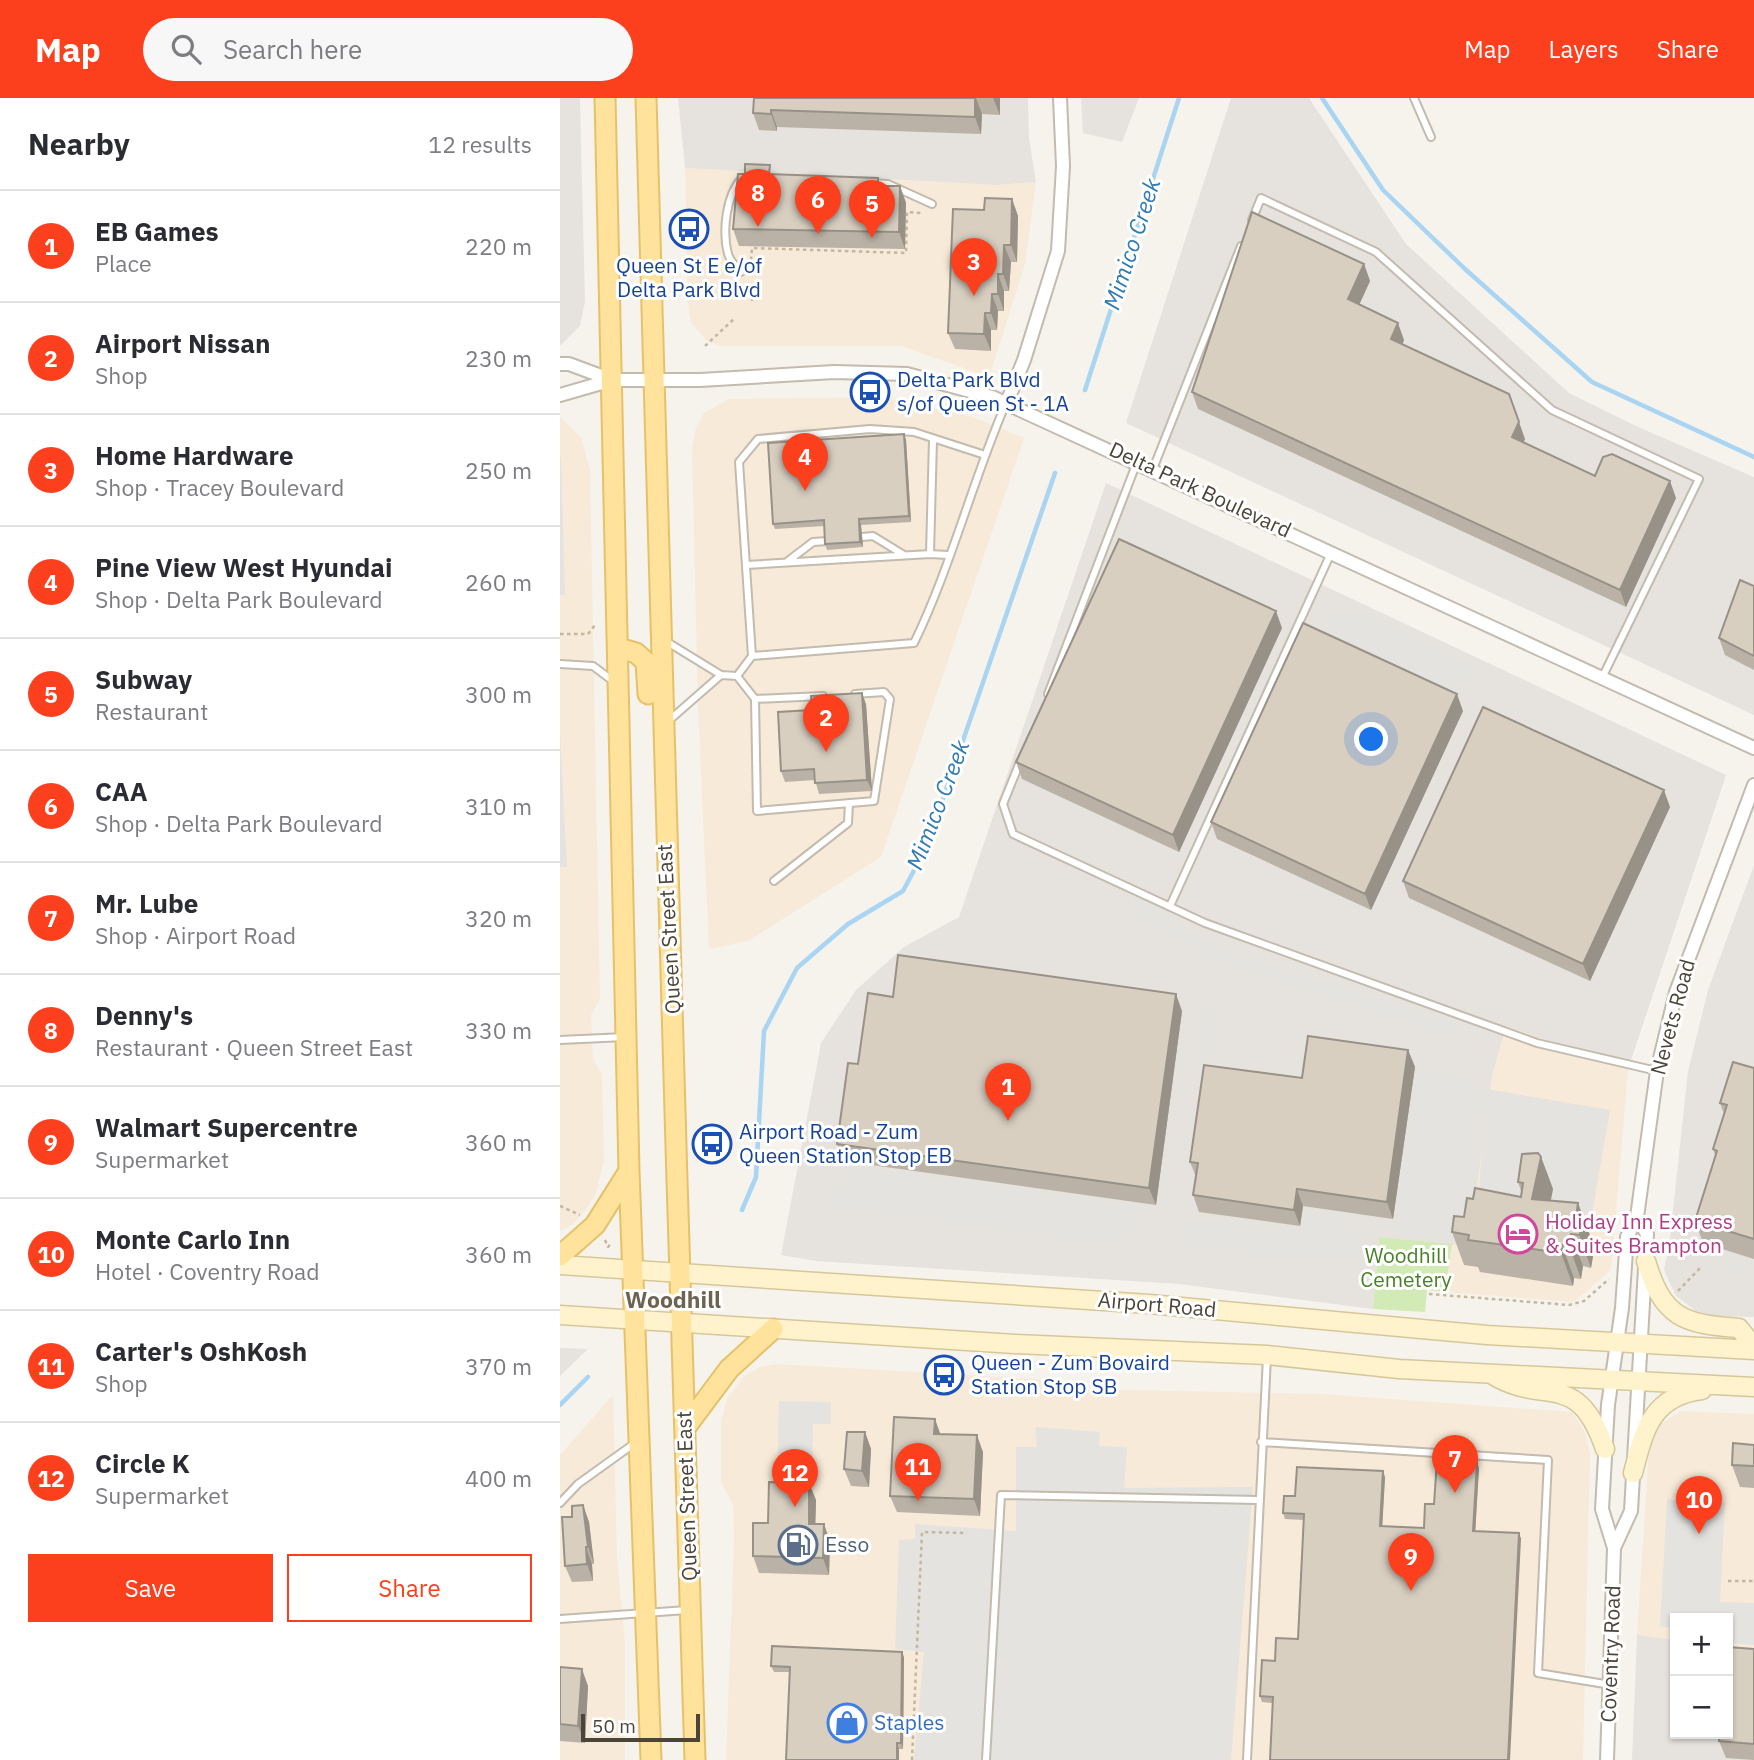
<!DOCTYPE html>
<html lang="en">
<head>
<meta charset="utf-8">
<style>
	body { margin:0; font-family:"IBM Plex Sans",sans-serif; background:#f7f7f7; color:#2b2b33 }
	.controls { position:absolute; right:21px; bottom:21px; display:grid; overflow:hidden; border-radius:0px; box-shadow:0 2px 5px #0004 }
	.controls button { width:63px; height:63px; display:grid; place-items:center; padding:0; border:0; border-bottom:2px solid #e1e1e2; background:#fff; color:#2b2b33; font:35px sans-serif }
	.scale { position:absolute; left:21px; bottom:18px; width:119px; box-sizing:border-box; padding-left:7px; border:4px solid #4b4439; border-top:0; font-size:19px; line-height:24px; white-space:nowrap; color:#4b4439; -webkit-text-stroke:5px #fff; paint-order:stroke }
	.you { position:absolute; left:812px; top:642px; width:24px; height:24px; margin:-18px; border:5px solid #fff; border-radius:50%; background:#1a73e8; box-shadow:0 0 0 10px #1a73e833 }
	.badge { display:grid; place-items:center; width:46px; height:46px; border-radius:50%; background:#fc3f1d; color:#fff; font-size:23px; font-weight:700 }
	.pin { position:absolute; translate:-50% -58px; filter:drop-shadow(0 2px 4px #0008) }
	.pin::after { content:''; position:absolute; top:37px; width:24px; height:21px; background:inherit; clip-path:polygon(0 0,100% 0,50% 100%) }
	.list { margin:0; padding:0; list-style:none }
	h2 { display:flex; justify-content:space-between; align-items:center; height:91px; margin:0; padding:0 28px; font-size:30px }
	h2 small { font-size:23px; font-weight:400; color:#7c7c81 }
	.list li { display:grid; grid-template-columns:46px 1fr auto; gap:21px; align-items:center; box-sizing:border-box; height:112px; padding:0 28px; border-top:2px solid #e1e1e2 }
	.list b { display:block; font-size:26px; white-space:nowrap }
	.list p { margin:0; font-size:23px; white-space:nowrap; color:#7c7c81 }
	.list em { font-size:23px; font-style:normal; color:#7c7c81 }
	.actions { display:flex; gap:14px; padding:21px 28px }
	.actions a { flex:1; padding:16px 0; border:2px solid #fc3f1d; border-radius:0px; text-align:center; font-size:24px; color:#fc3f1d }
	.actions .main { background:#fc3f1d; color:#fff }
	.icon { flex:none; width:38px; height:38px; fill:none; stroke:currentColor; stroke-width:2; stroke-linecap:round; stroke-linejoin:round }
	.map { position:relative; flex:none; width:1194px; height:1662px; overflow:hidden }
	header { display:flex; align-items:center; gap:42px; box-sizing:border-box; height:98px; padding:0 35px; background:#fc3f1d; color:#fff }
	header strong { font-size:33px }
	nav { display:flex; gap:38px; margin-inline-start:auto; font-size:24px }
	.search { width:490px; height:63px; background:#f7f7f7; display:flex; align-items:center; gap:18px; box-sizing:border-box; padding:0 24px; border-radius:38px; color:#7c7c81; font-size:26px }
	main { display:flex }
	aside { flex:1; background:#fff }
	.map>svg:first-child { display:block }
	.commercial { fill:#f7ead8 }
	.industrial { fill:#e6e2dd }
	.green { fill:#d2eab5 }
	.parking { fill:#e5e3e0 }
	.lines { fill:none; stroke-linecap:round; stroke-linejoin:round }
	.stream { stroke:#a9d4f2; stroke-width:4.5 }
	.service-casing { stroke:#c2bbae; stroke-width:10 }
	.minor-casing { stroke:#c2bbae; stroke-width:16 }
	.secondary-casing { stroke:#d6c79b; stroke-width:21 }
	.primary-casing { stroke:#e6c16a; stroke-width:23 }
	.path { stroke:#c4b79f; stroke-width:2.5; stroke-dasharray:3.5 3.5; stroke-linecap:butt }
	.service { stroke:#fff; stroke-width:6 }
	.minor { stroke:#fff; stroke-width:12 }
	.secondary { stroke:#fff3cd; stroke-width:18 }
	.primary { stroke:#ffe39c; stroke-width:19 }
	.wall { fill:#bab2a6 }
	.shaded-wall { fill:#979187 }
	.building { fill:#d8cfc1; stroke:#979187; stroke-width:2 }
	.labels { text-anchor:middle; stroke-width:6; stroke-linejoin:round; paint-order:stroke }
	.transit-label { font-size:21px; fill:#164399; stroke:#fff; text-anchor:start }
	.street-label { font-size:21px; fill:#4b4439; stroke:#fff }
	.hotel-label { font-size:21px; fill:#b23c85; stroke:#fff; text-anchor:start }
	.park-label { font-size:21px; fill:#4a7f2a; stroke:#fff }
	.service-label { font-size:21px; fill:#4e5e75; stroke:#fff; text-anchor:start }
	.shop-label { font-size:21px; fill:#366cbe; stroke:#fff; text-anchor:start }
	.water-label { font-size:23px; font-style:italic; fill:#2e7ab2; stroke:#fff }
	.neighbourhood-label { font-size:23px; font-weight:bold; fill:#6e6250; stroke:#fff }
</style>
</head>
<body>
<header>
<strong>Map</strong>
<div class="search"><svg class="icon" aria-label="search" viewBox="0 0 24 24"><circle cx="10" cy="10" r="6"/><path d="M15 15l6 6"/></svg>Search here</div>
<nav><a>Map</a><a>Layers</a><a>Share</a></nav>
</header>
<main>
<aside>
<h2>Nearby<small>12 results</small></h2>
<ul class="list">
<li><span class="badge">1</span><div><b>EB Games</b><p>Place</p></div><em>220 m</em></li>
<li><span class="badge">2</span><div><b>Airport Nissan</b><p>Shop</p></div><em>230 m</em></li>
<li><span class="badge">3</span><div><b>Home Hardware</b><p>Shop · Tracey Boulevard</p></div><em>250 m</em></li>
<li><span class="badge">4</span><div><b>Pine View West Hyundai</b><p>Shop · Delta Park Boulevard</p></div><em>260 m</em></li>
<li><span class="badge">5</span><div><b>Subway</b><p>Restaurant</p></div><em>300 m</em></li>
<li><span class="badge">6</span><div><b>CAA</b><p>Shop · Delta Park Boulevard</p></div><em>310 m</em></li>
<li><span class="badge">7</span><div><b>Mr. Lube</b><p>Shop · Airport Road</p></div><em>320 m</em></li>
<li><span class="badge">8</span><div><b>Denny's</b><p>Restaurant · Queen Street East</p></div><em>330 m</em></li>
<li><span class="badge">9</span><div><b>Walmart Supercentre</b><p>Supermarket</p></div><em>360 m</em></li>
<li><span class="badge">10</span><div><b>Monte Carlo Inn</b><p>Hotel · Coventry Road</p></div><em>360 m</em></li>
<li><span class="badge">11</span><div><b>Carter's OshKosh</b><p>Shop</p></div><em>370 m</em></li>
<li><span class="badge">12</span><div><b>Circle K</b><p>Supermarket</p></div><em>400 m</em></li>
</ul>
<div class="actions"><a class="main">Save</a><a>Share</a></div>
</aside>
<div class="map">
<svg width="1194" height="1662" viewBox="0 0 1194 1662">
	<rect width="100%" height="100%" fill="#f6f3ec"/>
	<path class="commercial" d="M125 70 436 87 476 84 465 166 429 279 341 248H161L147 243 131 224 128 205Z
		M323 299 413 319 464 340 321 759 188 843 149 851 138 610 132 351 135 333 144 315 169 301Z
		M0 319 21 340 30 372 40 901 31 917 33 961 42 976 44 1062 36 1095 26 1111 13 1126 0 1133Z
		M946 927 1068 971 1051 1172 1014 1204 885 1194 892 1146 908 1148 932 978Z
		M218 1266 474 1281 523 1291 762 1296 1012 1314 1025 1334 1030 1357 1023 1662H166L174 1441 173 1406 161 1384V1322L167 1301 184 1278 200 1269Z
		M53 1297 57 1459 65 1545V1662H0V1357Z
		M1121 1313 1194 1316V1553L1168 1549V1520H1115V1542L1077 1537 1089 1351 1101 1326Z"/>
	<path class="industrial" d="M0 0H20L25 204 20 228 0 248Z
		M118 0H468L469 40 476 84 436 87 125 70Z
		M521 0H579L562 44 523 35Z
		M671 0H749L846 146 1009 295 1078 329 1194 379V617L566 325Z
		M546 385 1166 677 1068 971 946 928 932 978 909 1148 819 1139 813 1211 619 1186 256 1163 221 1157 261 945 296 892 344 849 399 819Z
		M1194 767V1219L1156 1218 1136 1213 1116 1198 1104 1172 1109 1149 1128 973 1148 892Z
		M0 1250 28 1251 0 1278Z
		M1077 1537 1115 1542V1636H1168V1549L1194 1553V1662H1072Z"/>
	<path class="green" d="M819 1139 892 1146 885 1194 867 1192 865 1214 813 1211Z"/>
	<path class="parking" d="M0 358 1 360 5 497H0Z
		M782 508 914 567 897 605 757 543 769 516 777 519Z
		M0 634 7 769H0Z
		M574 799 654 850 901 926 896 941 644 860 566 809Z
		M646 908 659 910 648 981 634 978Z
		M857 970 923 983 907 1144 834 1136Z
		M926 991 1050 1012 1028 1139 917 1121Z
		M284 1067 584 1109 580 1137H567L564 1149 271 1109Z
		M746 1115 788 1121 786 1133 797 1134 801 1141 800 1164 626 1152 628 1122 742 1132Z
		M1154 1157 1194 1170V1180L1151 1166Z
		M219 1303 271 1304V1326H253L252 1387 217 1386Z
		M475 1329 540 1334 539 1348 567 1349 564 1390 693 1389 671 1662H354L364 1554 335 1551 339 1442 355 1441V1426L456 1433V1349H477Z
		M1143 1384V1401L1165 1405 1160 1504 1194 1505V1547L1168 1545V1520H1115V1541H1112L1113 1530 1100 1528 1107 1401 1121 1403V1385Z"/>
	<g class="lines">
		<path class="stream" d="M762 0 823 92 905 171 1032 284 1194 359
			M525 292 619 0
			M182 1112 196 1079 204 933 237 870 288 826 343 793 366 750 495 375
			M0 1307 28 1279"/>
		<defs>
			<path id="service" d="M854 0 871 39
				M312 85 328 86 372 106
				M692 122 701 100 816 154 992 312 1139 381 1042 580
				M181 174C176 169 170 163 168 156 162 133 166 97 182 80
				M373 341 370 456 388 457
				M425 357 354 334 310 331 198 341 179 364 192 558 354 545C391 469 412 384 446 305
				M593 371 681 148
				M302 439 313 438 344 457
				M228 463 253 444 267 443
				M186 467 370 456
				M104 542 161 577 177 578 195 601 197 713 314 703 330 601 324 594 295 596
				M0 566 33 568 53 583
				M177 578 192 558
				M488 596 577 364
				M195 601 263 598
				M106 625 161 577
				M460 664 443 706 453 736 645 825 977 945 1097 973
				M214 783 288 725 289 705
				M610 808 771 455
				M0 942 65 939
				M701 1344 988 1362 978 1575 1051 1587
				M0 1405 18 1386 75 1345
				M0 1521 127 1512
				M426 1662 441 1397 699 1402
				M687 1662 707 1259"/>
			<path id="minor" d="M0 266H9L52 282
				M0 297 52 282H140L274 274 347 276 432 299 1194 650
				M447 304 464 262 498 153 503 68 500 0
				M1054 1450 1071 1413 1087 1136 1077 1119
				M1047 1662 1054 1450 1042 1411 1048 1307 1062 1210 1067 1139 1077 1119 1097 973 1116 894 1194 687"/>
			<path id="secondary" d="M1086 1163C1103 1220 1123 1226 1179 1230L1194 1249
				M0 1167 589 1206 927 1237 1194 1252
				M0 1217 455 1246 707 1257 839 1271 1194 1289
				M931 1276C985 1310 1017 1269 1045 1351
				M1073 1375C1084 1333 1091 1298 1142 1292"/>
			<path id="primary" d="M45 0 69 1073 91 1662
				M86 0C98 554 119 1108 135 1662
				M59 550 76 555 86 564 88 596
				M0 1158 35 1127 69 1073
				M125 1330 169 1271 213 1231"/>
		</defs>
		<use href="#service" class="service-casing"/>
		<use href="#minor" class="minor-casing"/>
		<use href="#secondary" class="secondary-casing"/>
		<use href="#primary" class="primary-casing"/>
		<path class="path" d="M191 162 192 150 346 155 347 114 361 115
			M192 203 193 184
			M145 248 175 220
			M0 536H28L35 527
			M0 1108 20 1117
			M45 1142 48 1149 52 1144
			M1118 1193 1140 1170
			M869 1196 1009 1207 1024 1203 1049 1181
			M1168 1483H1194
			M352 1662 362 1434 407 1435"/>
		<use href="#service" class="service"/>
		<use href="#minor" class="minor"/>
		<use href="#secondary" class="secondary"/>
		<use href="#primary" class="primary"/>
	</g>
	<path class="wall" d="M194 0H440V17L422 16 421 36 217 29V33L199 32 193 15Z
		M213 76 321 88H340L346 105 345 151 179 148 173 131Z
		M452 101 458 118 457 164H451L449 193H444V213H438L437 232H431V253L395 251 388 235Z
		M804 166 810 183 799 207 844 242 842 247 965 341 963 345 1035 378 1116 400 1066 509 638 311 632 294Z
		M346 342 351 424 301 427 303 449 267 452 265 446 264 428 215 431 213 426Z
		M1194 488V572L1165 557 1159 540Z
		M722 530 619 754 462 681 456 664Z
		M306 606 312 693 259 696 255 682 225 684 221 673 252 612Z
		M903 613 811 812 657 741 651 724Z
		M1110 709 1030 883 849 800 843 783Z
		M622 913 596 1107 283 1063 277 1046 298 966Z
		M848 952 855 969 833 1121 743 1108 740 1128 639 1114 633 1097 636 1079 630 1064 742 980Z
		M1194 970V1161L1143 1145 1135 1123 1155 1057 1153 1051 1164 1016 1160 1005Z
		M981 1059 993 1091 991 1102 1030 1137 1029 1146 1033 1158 1031 1170 1023 1168 1021 1181 1014 1180 1013 1188 920 1174 918 1169 904 1167 892 1134 904 1119 913 1101 961 1099V1093L958 1084Z
		M375 1321 380 1336 423 1354 420 1418 337 1414 330 1398Z
		M305 1334 311 1351 309 1389 291 1388 284 1371Z
		M1194 1347V1390L1180 1389 1172 1367Z
		M919 1370 915 1433 959 1435 961 1441 713 1605 702 1604 700 1598 715 1563 738 1541 744 1422 725 1421 723 1415 735 1398 825 1379 822 1428 864 1430 874 1406Z
		M249 1385 256 1402 255 1426 270 1443 269 1477 199 1475 193 1458 208 1425Z
		M23 1407 29 1424 34 1466H32L33 1483 12 1484 5 1468 12 1419Z
		M1194 1551V1662L1166 1660 1159 1643Z
		M344 1559 343 1651H339V1662H226L230 1574H214L211 1568Z
		M0 1569 28 1588 25 1645 0 1643Z"/>
	<path class="shaded-wall" d="M416 0 422 16 421 36 415 19Z
		M433 0H440V17Z
		M211 12 217 29V33L211 16Z
		M340 88 346 105 345 151 339 134Z
		M452 101 458 118 457 164 451 147Z
		M444 147 451 164 449 193 443 176Z
		M804 166 810 183 794 218 788 201Z
		M438 176 444 193V213L438 196Z
		M432 196 438 213 437 232 431 215Z
		M425 215 431 232V253L424 236Z
		M838 225 844 242 837 258 831 241Z
		M959 324 965 341 958 356 952 339Z
		M344 336 346 342 351 424 349 418Z
		M1110 383 1116 400 1066 509 1060 492Z
		M299 421 301 427 303 449 300 444Z
		M716 513 722 530 619 754 613 737Z
		M302 595 306 606 312 693 307 682Z
		M897 596 903 613 811 812 805 796Z
		M1104 692 1110 709 1030 883 1023 866Z
		M616 896 622 913 596 1107 589 1090Z
		M848 952 855 969 833 1121 827 1104Z
		M981 1059 993 1091 984 1134 972 1101Z
		M737 1091 743 1108 740 1128 734 1112Z
		M1018 1105 1030 1137 1029 1146 1033 1158 1031 1170 1015 1125Z
		M1011 1136 1023 1168 1021 1181 1009 1148Z
		M1002 1147 1014 1180 1013 1188 1001 1155Z
		M375 1321 381 1338 374 1336Z
		M305 1334 311 1351 309 1389 302 1373Z
		M417 1337 423 1354 420 1418 414 1401Z
		M917 1364 919 1370 915 1439 913 1433Z
		M823 1373 825 1379 822 1434 820 1428Z
		M249 1385 256 1402 255 1443 249 1426Z
		M23 1407 29 1424 34 1466 28 1449Z
		M264 1426 270 1443 269 1477 263 1460Z
		M959 1435 961 1441 950 1662H948Z
		M26 1449 32 1466 33 1483 27 1466Z
		M342 1554 344 1559 343 1651 341 1645Z
		M22 1571 28 1588 25 1645 18 1628Z
		M337 1645 339 1651V1662H337Z"/>
	<path class="building" d="M194 0H415V19L211 12V16L193 15Z
		M185 66 210 67 209 76 318 80V88H340L339 134 173 131 178 76H185Z
		M425 100 452 101 451 147H444L443 176H438V196H432L431 215H425L424 236 388 235 393 111 424 112Z
		M692 114 804 166 788 201 838 225 831 241 949 296 959 324 952 339 1035 378 1043 359 1052 356 1110 383 1060 492 632 294Z
		M344 336 349 418 299 421 300 444 265 446 264 422 213 426 208 345Z
		M559 441 716 513 613 737 456 664Z
		M1180 482 1194 488V558L1159 540Z
		M743 525 897 596 805 796 651 724Z
		M302 595 307 682 255 685 254 671 221 673 218 614 252 612 251 598Z
		M923 609 1104 692 1023 866 843 783Z
		M338 857 616 896 589 1090 277 1046 288 965 298 966 308 895 333 899Z
		M748 938 848 952 827 1104 737 1091 734 1112 633 1097 638 1065 630 1064 644 967 742 980Z
		M1173 964 1194 970V1141L1135 1123 1157 1053 1153 1051 1167 1007 1160 1005Z
		M978 1055 981 1059 972 1101 1018 1105 1015 1125 1021 1126 1020 1137 1011 1136 1009 1148 1002 1147 1001 1155 908 1142 909 1137 892 1134 894 1118 904 1119 907 1100 913 1101 915 1090 961 1099 963 1085 958 1084 962 1056Z
		M334 1319 375 1321 374 1336 417 1337 414 1401 330 1398Z
		M287 1334H305L302 1373 284 1371Z
		M1173 1345 1194 1347V1368L1172 1367Z
		M877 1362 917 1364 913 1433 959 1435 948 1662H710L713 1599 700 1598 702 1562 715 1563 716 1540 738 1541 744 1416 723 1415 724 1398H735L737 1369 823 1373 820 1428 864 1430 865 1406H874Z
		M209 1384 249 1385V1426H264L263 1460 193 1458V1425H208Z
		M23 1407 28 1449H26L27 1466 5 1468 2 1419H12V1408Z
		M212 1548 342 1554 341 1645H337V1662H226L230 1569 211 1568Z
		M1168 1549 1194 1551V1646L1159 1643 1160 1636H1168Z
		M0 1569 22 1571 18 1628 0 1626Z
		M1115 1596V1616H1114Z"/>
	<defs>
		<symbol id="bus-ring" viewBox="-11 -11 22 22"><circle r="9.5" fill="#fff" stroke="#1a4fb4" stroke-width="1.5"/><path d="M-5-6H5V4H4V6H2V4H-2V6H-4V4H-5ZM-3.5-4V0h7V-4ZM-3.5 1.2v1.5H-2V1.2ZM2 1.2v1.5H3.5V1.2Z" fill="#1a4fb4"/></symbol>
		<symbol id="hotel-ring" viewBox="-11 -11 22 22"><circle r="9.5" fill="#fff" stroke="#d1479c" stroke-width="1.5"/><path d="M-6-4.5h1.5V1H6V5H4.5V3h-9V5H-6ZM-4 0a1.8 1.8 0 1 1 3.6 0ZM.5 0V-2.5h3Q6-2.5 6 0Z" fill="#d1479c"/></symbol>
		<symbol id="fuel-ring" viewBox="-11 -11 22 22"><circle r="9.5" fill="#fff" stroke="#5c6f8a" stroke-width="1.5"/><path d="M-5.5-6h7V0h2V4h1.3V-2.5L3-4.5l.8-.8L6-3V5H2.5V1h-1V6h-7ZM-4.2-4.7v3.2H.2V-4.7Z" fill="#5c6f8a"/></symbol>
		<symbol id="shop-ring" viewBox="-11 -11 22 22"><circle r="9.5" fill="#fff" stroke="#3f7fe0" stroke-width="1.5"/><path d="M-5-2.5h2.3a2.7 3.5 0 0 1 5.4 0H5L5.5 6h-11ZM-1.5-2.5h3a1.5 2.3 0 0 0-3 0Z" fill="#3f7fe0"/></symbol>
	</defs>
	<g fill-rule="evenodd">
		<use href="#bus-ring" x="107" y="109" width="44" height="44"/>
		<use href="#bus-ring" x="288" y="272" width="44" height="44"/>
		<use href="#bus-ring" x="130" y="1024" width="44" height="44"/>
		<use href="#hotel-ring" x="936" y="1114" width="44" height="44"/>
		<use href="#bus-ring" x="362" y="1255" width="44" height="44"/>
		<use href="#fuel-ring" x="216" y="1425" width="44" height="44"/>
		<use href="#shop-ring" x="265" y="1603" width="44" height="44"/>
	</g>
	<g class="labels">
		<g class="transit-label">
			<text x="129" y="175" text-anchor="middle">Queen St E e/of<tspan x="129" dy="24">Delta Park Blvd</tspan></text>
			<text x="337" y="289">Delta Park Blvd<tspan x="337" dy="24">s/of Queen St - 1A</tspan></text>
			<text x="179" y="1041">Airport Road - Zum<tspan x="179" dy="24">Queen Station Stop EB</tspan></text>
			<text x="411" y="1272">Queen - Zum Bovaird<tspan x="411" dy="24">Station Stop SB</tspan></text>
		</g>
		<g class="street-label">
			<text transform="translate(640 392) rotate(25)" y="7">Delta Park Boulevard</text>
			<text transform="translate(109 831) rotate(-93)" y="7">Queen Street East</text>
			<text transform="translate(1113 919) rotate(-75)" y="7">Nevets Road</text>
			<text transform="translate(597 1207) rotate(5)" y="7">Airport Road</text>
			<text transform="translate(127 1398) rotate(-92)" y="7">Queen Street East</text>
			<text transform="translate(1051 1556) rotate(-88)" y="7">Coventry Road</text>
		</g>
		<g class="hotel-label">
			<text x="985" y="1131">Holiday Inn Express<tspan x="985" dy="24">&amp; Suites Brampton</tspan></text>
		</g>
		<g class="park-label">
			<text x="846" y="1165">Woodhill<tspan x="846" dy="24">Cemetery</tspan></text>
		</g>
		<g class="service-label">
			<text x="265" y="1454">Esso</text>
		</g>
		<g class="shop-label">
			<text x="314" y="1632">Staples</text>
		</g>
		<g class="water-label">
			<text transform="translate(572 146) rotate(-72)" y="8">Mimico Creek</text>
			<text transform="translate(378 707) rotate(-69)" y="8">Mimico Creek</text>
		</g>
		<g class="neighbourhood-label">
			<text x="113" y="1210">Woodhill</text>
		</g>
	</g>
</svg>
<div class="controls">
<button>+</button>
<button>−</button>
</div>
<div class="scale">50 m</div>
<div class="you"></div>
<div class="pin badge" style="left:448px;top:1023px">1</div>
<div class="pin badge" style="left:266px;top:654px">2</div>
<div class="pin badge" style="left:414px;top:198px">3</div>
<div class="pin badge" style="left:245px;top:393px">4</div>
<div class="pin badge" style="left:312px;top:140px">5</div>
<div class="pin badge" style="left:258px;top:136px">6</div>
<div class="pin badge" style="left:895px;top:1395px">7</div>
<div class="pin badge" style="left:198px;top:129px">8</div>
<div class="pin badge" style="left:851px;top:1493px">9</div>
<div class="pin badge" style="left:1139px;top:1436px">10</div>
<div class="pin badge" style="left:358px;top:1403px">11</div>
<div class="pin badge" style="left:235px;top:1409px">12</div>
</div>
</main>
</body>
</html>
